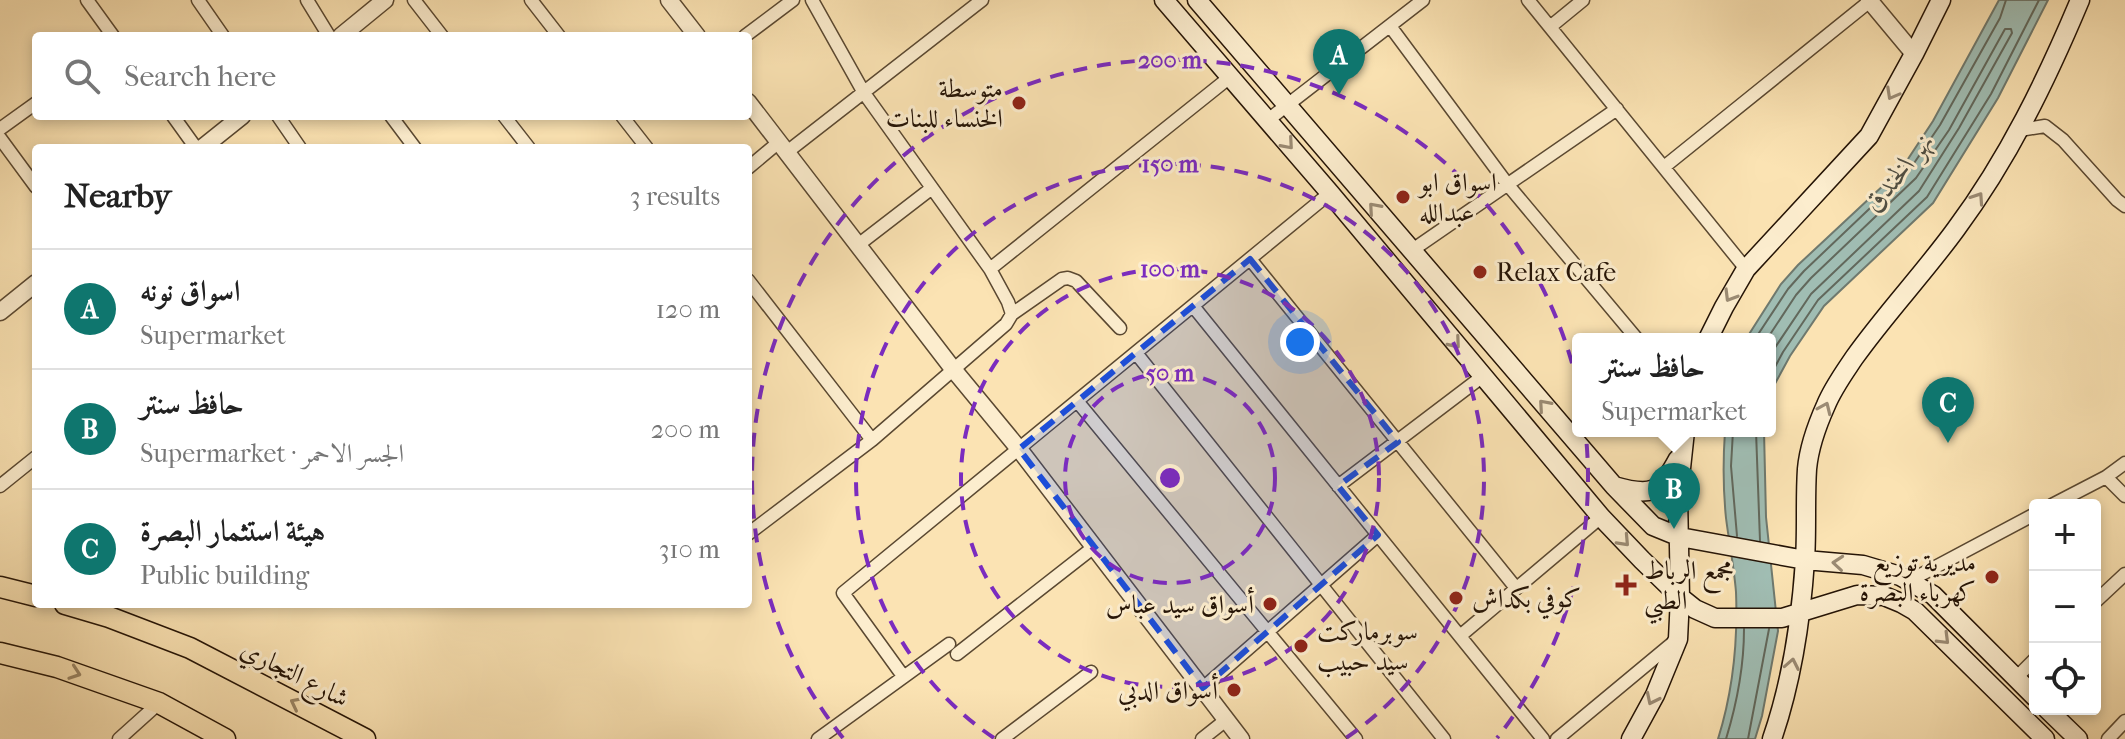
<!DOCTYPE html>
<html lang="en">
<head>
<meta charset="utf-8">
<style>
	body { margin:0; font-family:"IM FELL French Canon",Amiri,serif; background:#f2f2f2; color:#222 }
	.controls { position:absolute; right:24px; bottom:24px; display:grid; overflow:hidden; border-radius:8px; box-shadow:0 4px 12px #0003 }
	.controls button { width:72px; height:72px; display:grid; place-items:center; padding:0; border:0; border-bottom:2px solid #e0e0e0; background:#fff; color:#222; font:40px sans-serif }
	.you { position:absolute; left:1300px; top:342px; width:28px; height:28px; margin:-20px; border:6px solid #fff; border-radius:50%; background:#1a73e8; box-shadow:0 0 0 12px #1a73e833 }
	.badge { display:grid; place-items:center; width:52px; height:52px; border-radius:50%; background:#0f766e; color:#fff; font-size:26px; font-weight:700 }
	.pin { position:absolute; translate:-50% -66px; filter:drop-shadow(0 2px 4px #0008) }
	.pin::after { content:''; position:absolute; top:42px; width:28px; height:24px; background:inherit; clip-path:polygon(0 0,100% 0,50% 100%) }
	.popup { position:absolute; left:1572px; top:333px; width:204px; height:104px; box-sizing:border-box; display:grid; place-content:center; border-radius:8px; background:#fff; filter:drop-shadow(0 2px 6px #0005); font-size:26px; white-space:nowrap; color:#767676 }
	.popup b { font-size:30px; color:#222 }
	.popup::after { content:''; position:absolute; left:50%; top:100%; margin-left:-16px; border:16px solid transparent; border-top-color:#fff }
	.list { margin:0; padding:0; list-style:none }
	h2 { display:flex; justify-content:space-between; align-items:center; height:104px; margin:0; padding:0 32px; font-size:34px }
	h2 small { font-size:26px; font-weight:400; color:#767676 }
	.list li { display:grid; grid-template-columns:52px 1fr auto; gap:24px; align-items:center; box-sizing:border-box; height:120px; padding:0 32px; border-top:2px solid #e0e0e0 }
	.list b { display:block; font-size:30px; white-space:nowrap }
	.list p { margin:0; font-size:26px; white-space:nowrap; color:#767676 }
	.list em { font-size:26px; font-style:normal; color:#767676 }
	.icon { flex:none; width:44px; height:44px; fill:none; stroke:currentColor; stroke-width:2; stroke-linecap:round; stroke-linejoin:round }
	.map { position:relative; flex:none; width:2125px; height:739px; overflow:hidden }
	.search { position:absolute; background:#fff; box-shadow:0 4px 12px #0003; left:32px; top:32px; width:720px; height:88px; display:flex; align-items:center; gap:20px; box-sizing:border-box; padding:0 28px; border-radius:8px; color:#767676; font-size:30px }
	.panel { position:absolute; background:#fff; box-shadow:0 4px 12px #0003; left:32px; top:144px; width:720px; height:464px; border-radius:8px }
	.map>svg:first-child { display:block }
	.water { fill:#a0bdb3; stroke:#6f796e; stroke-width:2 }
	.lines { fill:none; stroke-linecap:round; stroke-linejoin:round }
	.shore { stroke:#62685c; stroke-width:2 }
	.minor-casing { stroke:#5a4831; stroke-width:15 }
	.tertiary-casing { stroke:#5a4831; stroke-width:19 }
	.secondary-casing { stroke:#251406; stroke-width:21 }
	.primary-casing { stroke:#251406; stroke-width:23 }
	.minor { stroke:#fcedce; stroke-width:12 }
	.tertiary { stroke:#fcedce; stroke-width:16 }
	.secondary { stroke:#fcedce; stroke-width:18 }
	.primary { stroke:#fbe3b3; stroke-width:20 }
	.oneway { stroke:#9b8b74 }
	.oneway2 { stroke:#9b8665 }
	.marked { fill:#1d4ed8; fill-opacity:0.2; stroke:#1d4ed8; stroke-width:6; stroke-dasharray:16 10; stroke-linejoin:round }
	.ring { fill:none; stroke:#7b2cbf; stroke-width:4; stroke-dasharray:14 10 }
	.poi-dot { fill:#8f2418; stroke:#fcedce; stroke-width:3 }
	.labels { text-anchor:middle; stroke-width:6; stroke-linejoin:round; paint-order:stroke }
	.poi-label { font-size:26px; fill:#251406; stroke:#fcedce; text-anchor:start }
	.street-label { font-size:26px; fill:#251406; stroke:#fcedce }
	.water-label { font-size:28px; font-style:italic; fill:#504f43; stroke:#fcedce }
	.centre { fill:#7b2cbf; stroke:#fcedce; stroke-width:4 }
	.ring-label { font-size:24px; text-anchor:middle; font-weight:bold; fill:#7b2cbf; stroke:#fcedce; stroke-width:6; stroke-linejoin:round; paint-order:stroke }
</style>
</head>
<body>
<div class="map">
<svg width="2125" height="739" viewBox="0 0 2125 739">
	<rect width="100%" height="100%" fill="#fbe3b3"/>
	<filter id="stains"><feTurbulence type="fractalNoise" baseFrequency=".0025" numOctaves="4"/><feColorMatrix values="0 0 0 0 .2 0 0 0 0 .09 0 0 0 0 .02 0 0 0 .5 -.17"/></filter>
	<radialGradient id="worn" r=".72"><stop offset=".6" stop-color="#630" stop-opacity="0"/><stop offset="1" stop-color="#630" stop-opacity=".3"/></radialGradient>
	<path class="water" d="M1999 0H2048L1998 98 1933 203 1824 306 1790 356 1770 393V339H1746L1781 284 1798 265 1902 168 1933 121Z
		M1725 431H1764L1766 517 1778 631 1762 716 1755 739H1718C1733 691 1738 642 1736 592 1734 567 1729 542 1726 518 1723 489 1723 460 1725 431Z"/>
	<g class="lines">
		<path class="shore" d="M1755 339 1788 289 1804 271 1908 172 1940 125 2000 18 2006 0
			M1767 339 1796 295 1811 278 1916 178 1949 130 2005 29H2011L2012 33 1959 128 1919 191 1811 294 1770 355
			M1770 376 1783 352 1818 300 1927 197 1991 94 2039 0
			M1733 431 1731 466 1737 536
			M1756 431 1760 541
			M1726 739C1737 703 1744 667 1744 629
			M1748 739 1769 629"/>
		<defs>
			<path id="minor" d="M87 0 113 36
				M198 0 223 36
				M307 0 329 36
				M414 0 442 36
				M531 0 559 36
				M812 0 864 93 990 269 1008 302 1012 314
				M1528 0 1746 269
				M1390 26 1508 185 1637 339
				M1550 27 1583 0
				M745 36 793 0
				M173 116 196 148
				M278 116 300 148
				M391 116 415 148
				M504 116 529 148
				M622 116 647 148
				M1268 120 1423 0
				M0 129 36 103
				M2020 130 2045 126 2063 140 2117 200 2125 206
				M0 138 36 187
				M787 152 982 0
				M1664 167 1870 1
				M748 168 779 142
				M858 245 932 188
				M1411 251 1617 109
				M1250 259 1516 588
				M990 269 1230 77
				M748 280 872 440
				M1193 306 1543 739
				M1136 353 1444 739
				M1077 401 1356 739
				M2106 477 2125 496
				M0 486 36 457
				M1338 486 1483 376
				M2052 505 2106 477 2125 463
				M748 534 872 440 1006 324 1012 314 1062 279 1068 278 1076 281 1120 328
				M1909 581 2035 514
				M2095 602 2125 574
				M1460 636 1601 517
				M957 654 1094 547
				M903 676 843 593 1330 193
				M2016 678 2035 659
				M1203 688 1378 535
				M119 739 159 703
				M818 739 949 644
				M1002 739 1091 672
				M1202 739 1226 720
				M1557 739 1675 641
				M2108 739 2125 721"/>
			<path id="tertiary" d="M669 0 697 36
				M1869 0 1914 54
				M341 36 385 0
				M748 102 953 369 1019 449 1241 739
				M202 148 242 116
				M0 312 36 283"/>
			<path id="secondary" d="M1164 0 1330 193 1601 517 1642 560 1680 597 1695 609 1715 618H1782L1857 595 1884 596 1901 603 1915 611 2045 739
				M1197 0 1614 486 1653 526 1680 537 1805 560 1863 565 1900 576 1933 595 2035 697
				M1708 339 1724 307 1746 269 1869 136 1914 54 1941 0
				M1614 486C1652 497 1660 493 1678 459
				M2047 709 2078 739
				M1631 739 1655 695 1678 639 1680 597 1678 496 1685 431
				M1772 739C1792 681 1801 621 1805 560 1807 530 1805 499 1807 469 1809 447 1817 425 1826 405 1833 388 1844 373 1854 358 1886 313 1924 273 1956 229 2008 159 2046 81 2080 0"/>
			<path id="primary" d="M0 587 36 596
				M65 604 109 617 190 648 365 739
				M0 653 57 667 159 703 225 739"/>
		</defs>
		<use href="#minor" class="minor-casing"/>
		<use href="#tertiary" class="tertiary-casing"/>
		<use href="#secondary" class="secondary-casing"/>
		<use href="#primary" class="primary-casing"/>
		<use href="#minor" class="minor"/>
		<use href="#tertiary" class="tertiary"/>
		<use href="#secondary" class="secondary"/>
		<use href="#primary" class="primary"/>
	</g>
	<defs><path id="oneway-chevron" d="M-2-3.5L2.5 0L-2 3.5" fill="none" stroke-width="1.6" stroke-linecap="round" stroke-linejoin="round" transform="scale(2)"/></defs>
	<g class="oneway">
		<use href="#oneway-chevron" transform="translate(1892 94) rotate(119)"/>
		<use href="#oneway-chevron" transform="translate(1288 144) rotate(49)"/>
		<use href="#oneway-chevron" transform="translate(1978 198) rotate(-56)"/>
		<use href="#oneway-chevron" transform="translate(1374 208) rotate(-131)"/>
		<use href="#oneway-chevron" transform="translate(1730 296) rotate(121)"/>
		<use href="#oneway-chevron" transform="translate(1455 343) rotate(50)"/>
		<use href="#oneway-chevron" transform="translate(1544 405) rotate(-131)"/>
		<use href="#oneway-chevron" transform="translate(1825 408) rotate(-66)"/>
		<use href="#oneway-chevron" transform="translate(1624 541) rotate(47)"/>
		<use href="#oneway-chevron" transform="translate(1838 563) rotate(-175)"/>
		<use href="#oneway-chevron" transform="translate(1944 639) rotate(45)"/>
		<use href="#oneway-chevron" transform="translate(1792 664) rotate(-79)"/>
		<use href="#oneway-chevron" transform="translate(1652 699) rotate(116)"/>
	</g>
	<g class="oneway2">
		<use href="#oneway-chevron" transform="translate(75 673) rotate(19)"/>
		<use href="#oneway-chevron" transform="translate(296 703) rotate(-153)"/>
	</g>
	<path class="marked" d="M1250 259 1398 442 1338 486 1378 535 1203 688 1019 449Z"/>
	<g class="ring">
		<circle cx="1170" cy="478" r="105"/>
		<circle cx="1170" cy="478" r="209"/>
		<path d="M994 738A314 314 0 1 1 1346 738"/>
		<path d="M843 738A418 418 0 1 1 1497 738"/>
	</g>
	<g class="poi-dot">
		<circle cx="1019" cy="103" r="8"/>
		<circle cx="1403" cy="197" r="8"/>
		<circle cx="1480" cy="272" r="8"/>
		<circle cx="1992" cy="577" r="8"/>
		<path d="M1622 573h8v8h8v8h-8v8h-8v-8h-8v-8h8z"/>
		<circle cx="1456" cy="598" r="8"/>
		<circle cx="1270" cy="604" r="8"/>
		<circle cx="1301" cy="646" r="8"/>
		<circle cx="1234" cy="690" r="8"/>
	</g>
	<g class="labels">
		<g class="poi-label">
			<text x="1003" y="97" text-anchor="end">متوسطة<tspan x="1003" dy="30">الخنساء للبنات</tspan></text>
			<text x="1419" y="191">اسواق ابو<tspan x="1419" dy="30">عبدالله</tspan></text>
			<text x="1496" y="281">Relax Cafe</text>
			<text x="1976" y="571" text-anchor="end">مديرية توزيع<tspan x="1976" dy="30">كهرباء البصرة</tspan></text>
			<text x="1644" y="579">مجمع الرباط<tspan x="1644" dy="30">الطبي</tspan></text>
			<text x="1472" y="607">كوفي بكداش</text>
			<text x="1254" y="613" text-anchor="end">أسواق سيد عباس</text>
			<text x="1317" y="640">سوبرماركت<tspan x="1317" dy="30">سيد حبيب</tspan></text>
			<text x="1218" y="699" text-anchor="end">أسواق الدبي</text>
		</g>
		<g class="street-label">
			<text transform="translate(295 673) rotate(27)" y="9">شارع التجاري</text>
		</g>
		<g class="water-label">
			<text transform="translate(1898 171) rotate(-51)" y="10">نهر الخندق</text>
		</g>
	</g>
	<circle cx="1170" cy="478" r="12" class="centre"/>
	<g class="ring-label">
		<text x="1170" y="68">200 m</text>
		<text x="1170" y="172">150 m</text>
		<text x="1170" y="277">100 m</text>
		<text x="1170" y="381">50 m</text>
	</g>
	<rect width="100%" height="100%" filter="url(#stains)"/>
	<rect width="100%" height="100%" fill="url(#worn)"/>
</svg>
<div class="controls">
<button>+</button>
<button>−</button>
<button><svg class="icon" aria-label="locate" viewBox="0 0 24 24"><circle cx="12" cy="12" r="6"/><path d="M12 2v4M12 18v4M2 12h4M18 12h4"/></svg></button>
</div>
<div class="you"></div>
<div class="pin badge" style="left:1339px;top:95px">A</div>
<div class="pin badge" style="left:1674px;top:529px">B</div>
<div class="popup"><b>حافظ سنتر</b>Supermarket</div>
<div class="pin badge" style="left:1948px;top:443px">C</div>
<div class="search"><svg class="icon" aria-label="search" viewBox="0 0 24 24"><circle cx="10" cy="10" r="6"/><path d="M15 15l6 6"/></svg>Search here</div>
<section class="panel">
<h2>Nearby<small>3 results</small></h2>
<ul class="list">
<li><span class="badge">A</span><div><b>اسواق نونه</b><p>Supermarket</p></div><em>120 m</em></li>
<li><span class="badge">B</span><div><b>حافظ سنتر</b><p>Supermarket · الجسر الاحمر</p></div><em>200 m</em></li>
<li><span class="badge">C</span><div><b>هيئة استثمار البصرة</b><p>Public building</p></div><em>310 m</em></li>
</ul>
</section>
</div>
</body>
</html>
